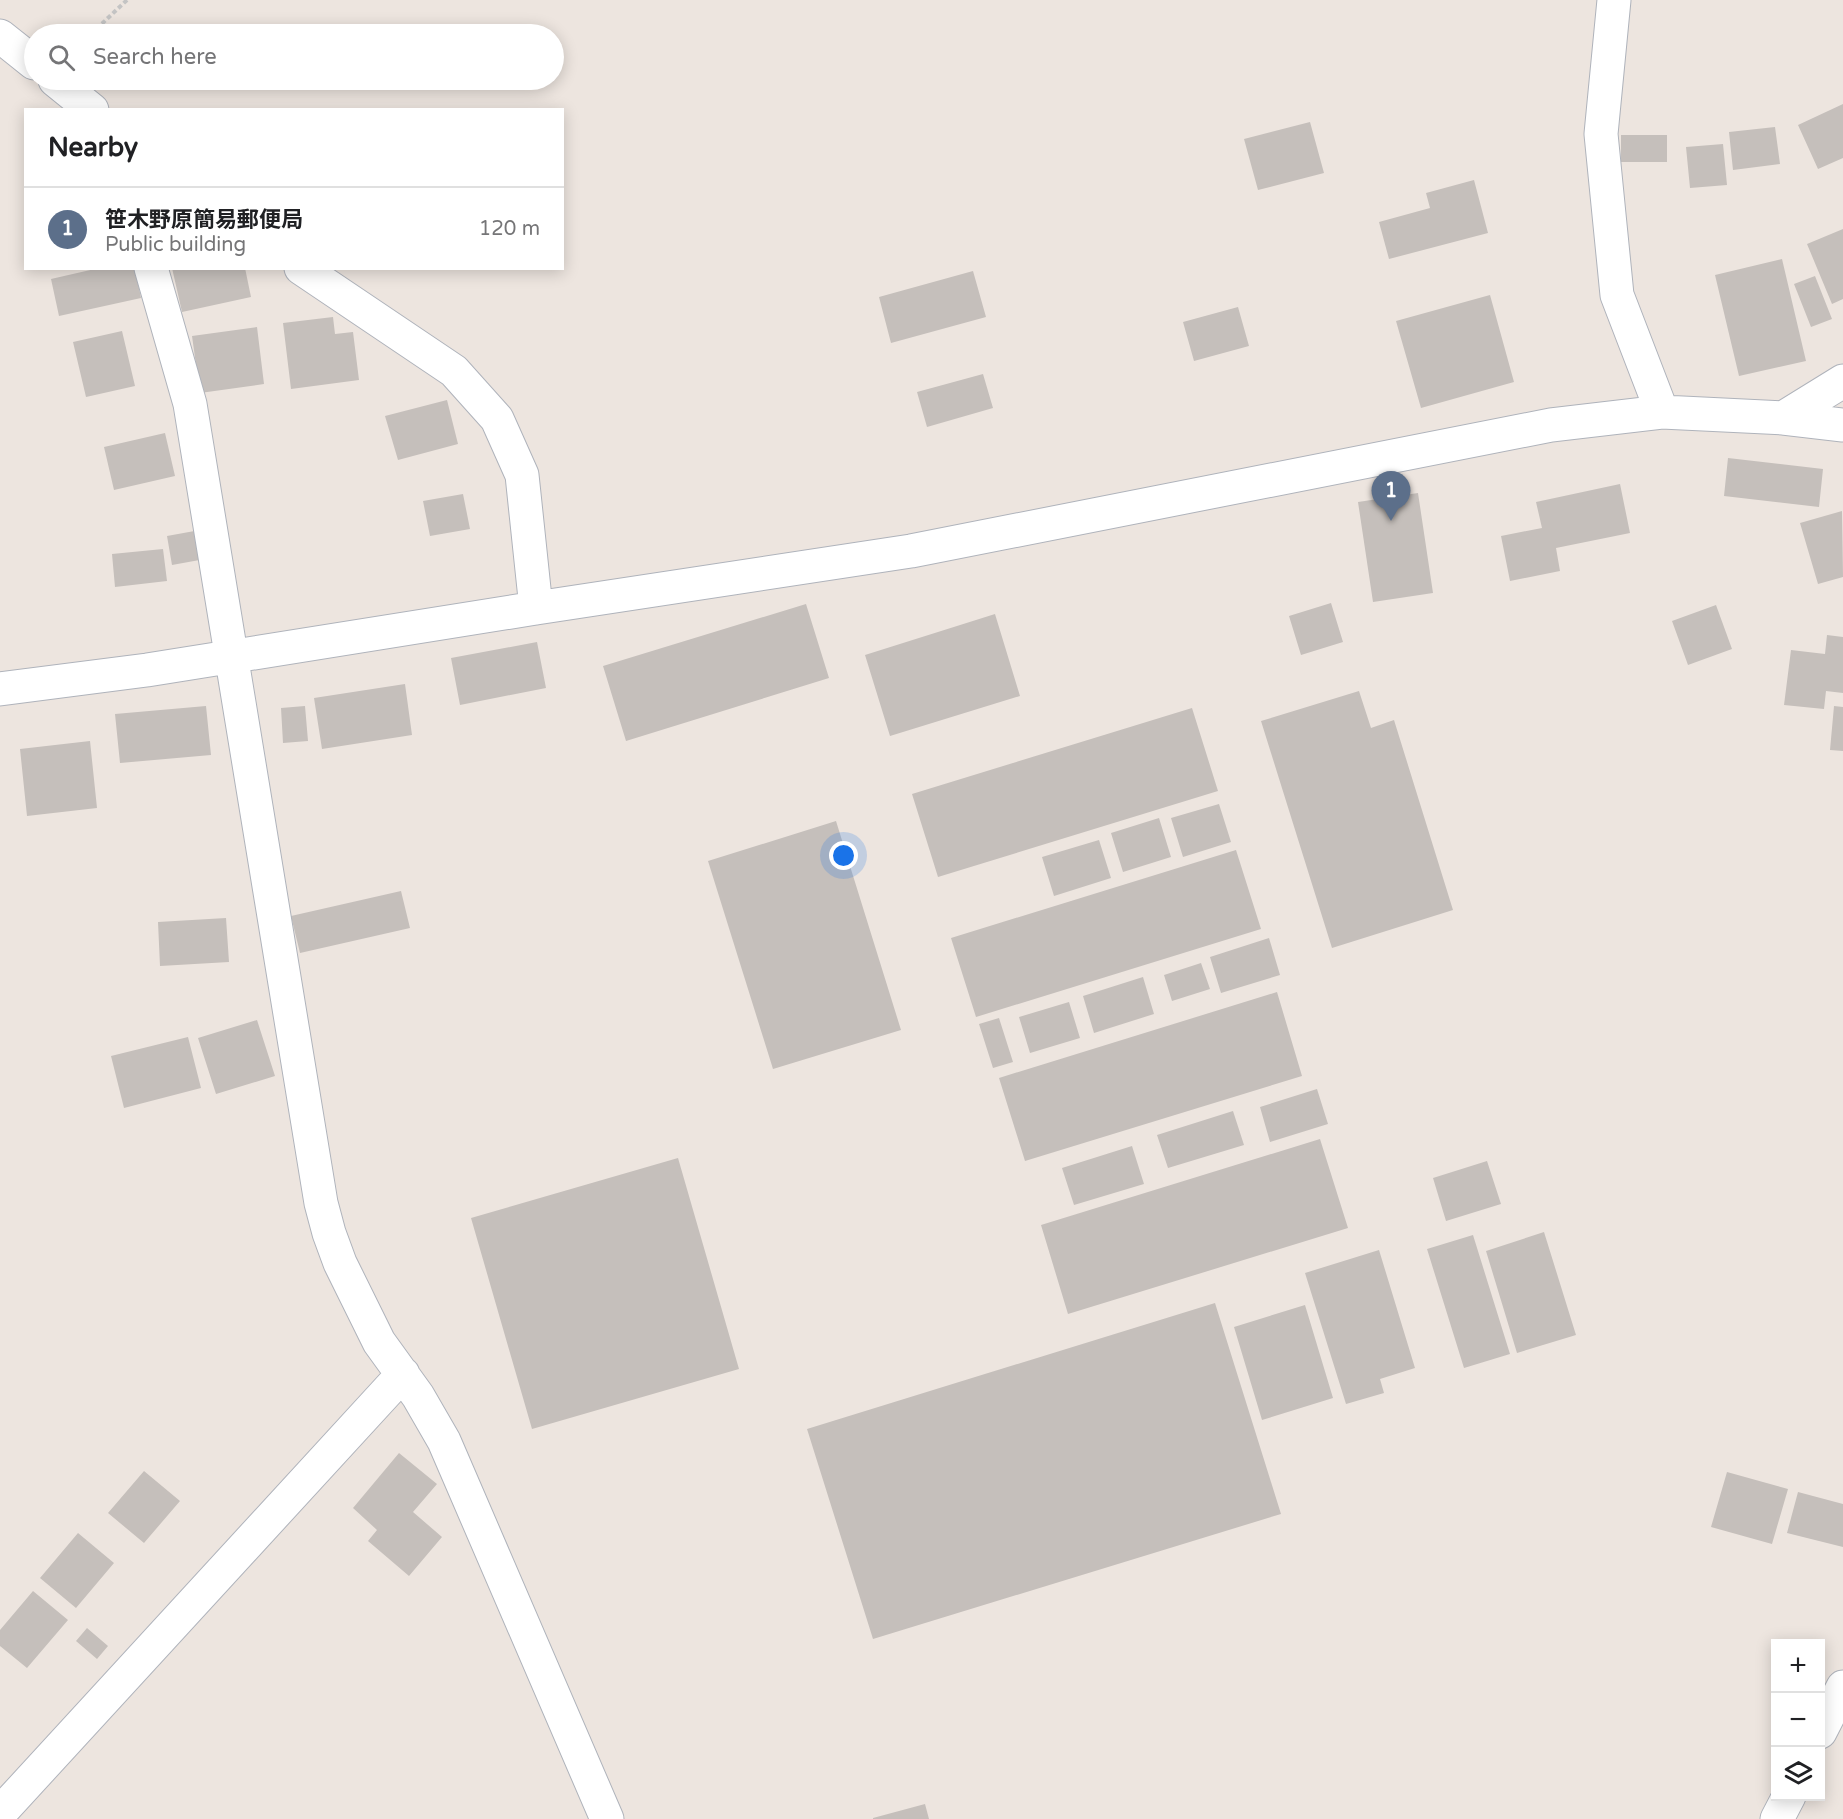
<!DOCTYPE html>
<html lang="en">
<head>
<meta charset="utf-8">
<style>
	body { margin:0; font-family:"Varela Round","Noto Sans JP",sans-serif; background:#f6f6f6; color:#202124 }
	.controls { position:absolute; right:18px; bottom:18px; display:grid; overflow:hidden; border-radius:0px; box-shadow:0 3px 15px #0003 }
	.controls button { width:54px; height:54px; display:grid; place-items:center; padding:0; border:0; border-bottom:2px solid #e0e0e0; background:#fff; color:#202124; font:30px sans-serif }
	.you { position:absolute; left:844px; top:856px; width:21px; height:21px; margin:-15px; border:4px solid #fff; border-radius:50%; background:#1a73e8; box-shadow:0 0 0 9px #1a73e833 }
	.badge { display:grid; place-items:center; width:39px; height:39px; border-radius:50%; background:#2563eb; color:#fff; font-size:20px; font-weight:700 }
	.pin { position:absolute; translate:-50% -50px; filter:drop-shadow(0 2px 3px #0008) }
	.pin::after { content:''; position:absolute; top:32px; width:21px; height:18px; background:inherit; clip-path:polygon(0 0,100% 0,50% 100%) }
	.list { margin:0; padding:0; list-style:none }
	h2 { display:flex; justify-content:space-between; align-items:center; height:78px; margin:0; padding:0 24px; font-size:26px }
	h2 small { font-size:20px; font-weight:400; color:#757577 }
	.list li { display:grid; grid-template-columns:39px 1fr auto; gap:18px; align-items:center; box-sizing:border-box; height:84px; padding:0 24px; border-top:2px solid #e0e0e0 }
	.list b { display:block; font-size:22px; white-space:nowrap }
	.list p { margin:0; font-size:20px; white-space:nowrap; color:#757577 }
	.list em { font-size:20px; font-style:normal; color:#757577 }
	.icon { flex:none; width:33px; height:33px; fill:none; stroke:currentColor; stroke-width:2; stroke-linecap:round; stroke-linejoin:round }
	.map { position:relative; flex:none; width:1843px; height:1819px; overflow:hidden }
	.search { position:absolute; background:#fff; box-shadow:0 3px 15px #0003; left:24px; top:24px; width:540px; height:66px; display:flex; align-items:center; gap:15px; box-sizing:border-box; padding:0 21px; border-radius:33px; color:#757577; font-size:22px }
	.panel { position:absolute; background:#fff; box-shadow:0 3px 15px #0003; left:24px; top:108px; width:540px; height:162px; border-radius:0px }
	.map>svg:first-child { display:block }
	.building { fill:#c5bfbb }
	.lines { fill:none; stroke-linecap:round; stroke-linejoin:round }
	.minor-casing { stroke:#afb3bb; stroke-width:35 }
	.path { stroke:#c4c4c4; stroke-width:4; stroke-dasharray:4.5 3; stroke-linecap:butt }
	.minor { stroke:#fff; stroke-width:33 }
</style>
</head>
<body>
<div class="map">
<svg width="1843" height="1819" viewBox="0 0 1843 1819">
	<rect width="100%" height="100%" fill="#ede5df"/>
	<path class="building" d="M1843 104V158L1818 169 1798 125Z
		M1310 122 1324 173 1258 190 1244 139Z
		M1775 127 1780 164 1733 170 1729 132Z
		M1621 135H1667V162H1621Z
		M1723 144 1727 185 1690 188 1686 147Z
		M1474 180 1488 233 1389 259 1379 222 1430 208 1426 193Z
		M1843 229V299L1832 304 1807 244Z
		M1782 259 1806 361 1739 376 1715 275Z
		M99 268H135L141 298 59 316 51 279Z
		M172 268H245L251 297 182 312Z
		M973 271 986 317 891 343 879 297Z
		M1815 276 1832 319 1811 327 1794 284Z
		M1490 295 1514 382 1421 408 1396 321Z
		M1238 307 1249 346 1194 361 1183 322Z
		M333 317 335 334 353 332 359 380 291 389 283 323Z
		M257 327 264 384 200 393 192 336Z
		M122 331 135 386 86 397 73 342Z
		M983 374 993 408 927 427 917 392Z
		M447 400 458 444 398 460 385 416Z
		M165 433 175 476 114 490 104 447Z
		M1728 458 1823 469 1819 507 1724 496Z
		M1620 484 1630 533 1556 548 1560 571 1510 581 1501 536 1542 528 1536 502Z
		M1418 493 1433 593 1373 602 1358 502Z
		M463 494 470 529 430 536 423 501Z
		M1842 511 1843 577 1818 584 1800 523Z
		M200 530 205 559 172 565 167 536Z
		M163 549 167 581 115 587 112 554Z
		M1331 603 1343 642 1301 655 1289 616Z
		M806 604 829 678 626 741 603 666Z
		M1716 605 1732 649 1688 665 1672 621Z
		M995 614 1020 696 890 736 865 655Z
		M1827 635 1843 637V693L1826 691 1824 709 1784 705 1791 650 1825 654Z
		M537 642 546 688 460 705 451 658Z
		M405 684 412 735 322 749 314 698Z
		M1359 691 1371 728 1394 720 1453 910 1332 948 1261 721Z
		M206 706 211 755 120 763 115 714Z
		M305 706 308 741 283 743 281 708Z
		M1834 706 1843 707V751L1830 750Z
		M1192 708 1218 791 938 877 912 794Z
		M90 741 97 808 27 816 20 749Z
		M1219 804 1231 842 1183 857 1171 818Z
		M1159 818 1171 857 1123 872 1111 833Z
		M836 821 901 1030 773 1069 708 861Z
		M1099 840 1111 878 1054 896 1042 857Z
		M1236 850 1261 929 976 1017 951 938Z
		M401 891 410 928 300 953 291 916Z
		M226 918 229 962 160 966 158 922Z
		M1269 938 1280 975 1221 993 1210 957Z
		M1201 963 1210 989 1172 1001 1164 975Z
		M1143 977 1154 1014 1094 1033 1083 996Z
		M1277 992 1302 1076 1025 1161 999 1078Z
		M1069 1002 1080 1038 1030 1053 1019 1017Z
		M999 1018 1013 1062 993 1068 979 1024Z
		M257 1020 275 1076 216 1094 198 1038Z
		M188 1037 201 1088 124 1108 111 1056Z
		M1317 1089 1328 1124 1270 1142 1260 1107Z
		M1233 1111 1244 1145 1168 1168 1157 1135Z
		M1320 1139 1348 1228 1068 1314 1041 1225Z
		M1132 1146 1144 1184 1074 1205 1062 1168Z
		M678 1158 739 1369 532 1429 471 1218Z
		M1487 1161 1501 1204 1446 1221 1433 1178Z
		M1544 1232 1576 1335 1517 1353 1486 1251Z
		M1473 1235 1510 1354 1464 1368 1427 1249Z
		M1379 1250 1415 1368 1380 1379 1384 1393 1346 1404 1305 1273Z
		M1215 1303 1281 1514 873 1639 807 1429Z
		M1305 1305 1333 1398 1262 1420 1234 1327Z
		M399 1453 437 1484 413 1512 442 1537 409 1576 368 1541 377 1530 353 1508Z
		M144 1471 180 1501 144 1543 108 1513Z
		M1727 1472 1788 1489 1772 1544 1711 1527Z
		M1798 1492 1843 1504V1547L1787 1533Z
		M78 1533 114 1563 76 1608 40 1578Z
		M33 1591 68 1620 27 1668 0 1646V1630Z
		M87 1628 108 1646 97 1659 76 1641Z
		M925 1804 929 1819H873V1818Z"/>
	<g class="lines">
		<defs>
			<path id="minor" d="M1614 0 1601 134 1617 295 1662 412
				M0 36 34 63
				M55 80 92 110
				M151 268 190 404 321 1203 329 1233 340 1263 379 1342 418 1396 444 1441 607 1819
				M301 268 454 371 497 419 522 475 536 608
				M1783 418 1843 381
				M0 689 147 670 536 608 911 551 1551 425 1662 412 1783 418 1843 425
				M1820 1732 1843 1687
				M0 1813 403 1374
				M1777 1819 1789 1796"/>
		</defs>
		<use href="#minor" class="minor-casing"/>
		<path class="path" d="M91 34 127 0"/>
		<use href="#minor" class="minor"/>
	</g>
</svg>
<div class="controls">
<button>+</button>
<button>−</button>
<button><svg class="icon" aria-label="layers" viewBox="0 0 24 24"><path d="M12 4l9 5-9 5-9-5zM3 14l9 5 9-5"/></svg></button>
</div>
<div class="you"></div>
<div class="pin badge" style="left:1391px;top:521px;background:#5c6f8a">1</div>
<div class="search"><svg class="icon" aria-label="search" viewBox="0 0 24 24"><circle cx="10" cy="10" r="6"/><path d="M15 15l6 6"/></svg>Search here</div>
<section class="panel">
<h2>Nearby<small></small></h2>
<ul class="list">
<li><span class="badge" style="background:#5c6f8a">1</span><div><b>笹木野原簡易郵便局</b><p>Public building</p></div><em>120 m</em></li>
</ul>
</section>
</div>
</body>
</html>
